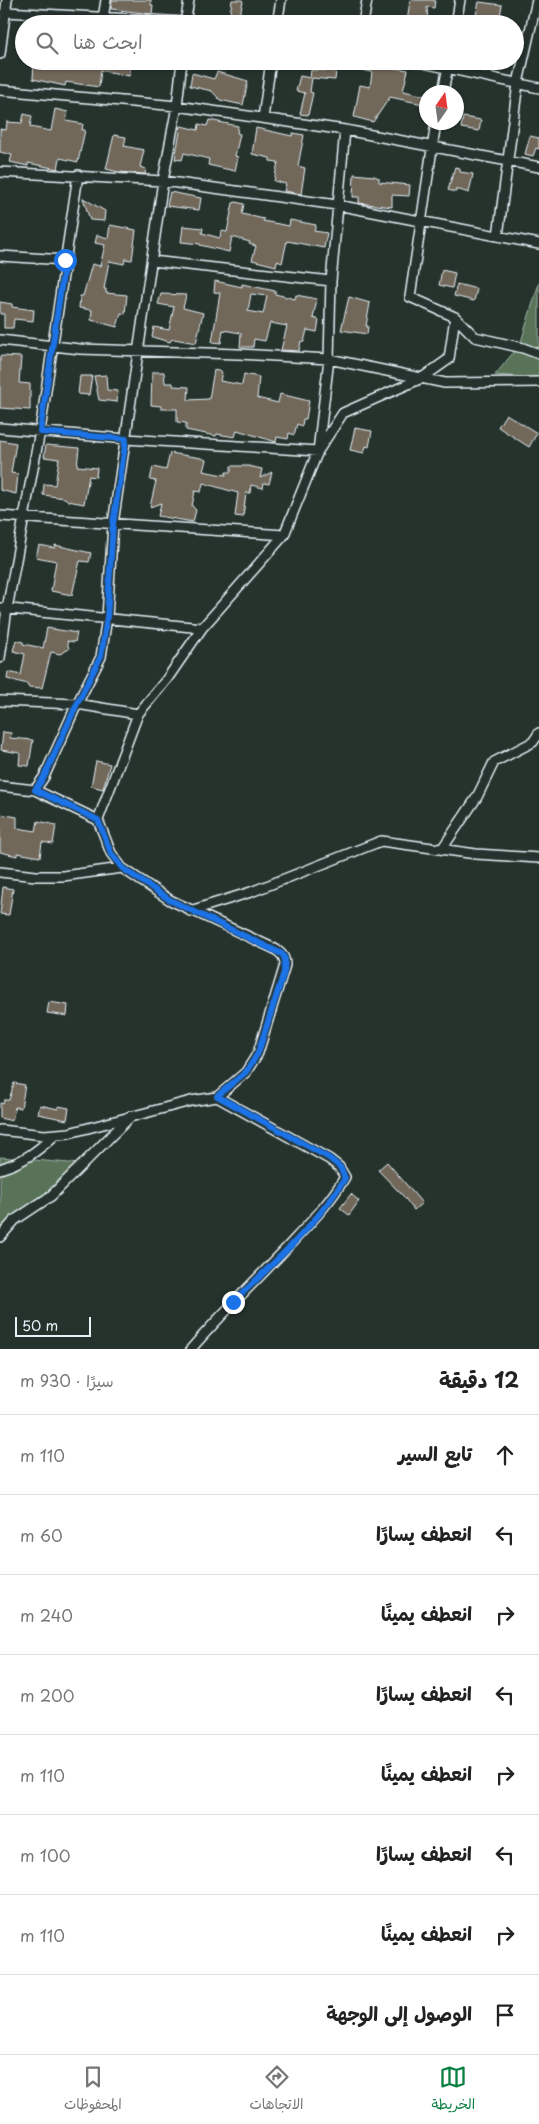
<!DOCTYPE html>
<html lang="ar">
<head>
<meta charset="utf-8">
<style>
	body { margin:0; font-family:"Playpen Sans","Playpen Sans Arabic",sans-serif; background:#f6f6f6; color:#222; direction:rtl }
	.compass { position:absolute; left:419px; top:85px; width:45px; height:45px; border-radius:50%; background:#fff; box-shadow:0 1px 4px #0004; rotate:13deg }
	.scale { position:absolute; left:15px; bottom:12px; width:76px; box-sizing:border-box; padding-left:5px; border:2px solid #e8f1f8; border-top:0; font-size:14px; line-height:18px; white-space:nowrap; color:#e8f1f8; -webkit-text-stroke:4px #26332d; paint-order:stroke }
	.stop { position:absolute; width:15px; height:15px; margin:-11px; border:4px solid #1a73e8; border-radius:50%; background:#fff }
	.stop.end { background:#1a73e8; border-color:#fff; box-shadow:0 1px 5px #0008 }
	.list { margin:0; padding:0; list-style:none }
	h2 { display:flex; justify-content:space-between; align-items:center; height:65px; margin:0; padding:0 20px; font-size:21px }
	h2 small { font-size:16px; font-weight:400; color:#767676 }
	.list li { display:grid; grid-template-columns:32px 1fr auto; gap:15px; align-items:center; box-sizing:border-box; height:80px; padding:0 20px; border-top:1px solid #e0e0e0 }
	.list b { display:block; font-size:19px; white-space:nowrap }
	.list em { font-size:16px; font-style:normal; color:#767676 }
	.icon { flex:none; width:28px; height:28px; fill:none; stroke:currentColor; stroke-width:2; stroke-linecap:round; stroke-linejoin:round }
	.map { position:relative; flex:none; width:539px; height:1349px; overflow:hidden; direction:ltr }
	.search { position:absolute; background:#fff; box-shadow:0 1px 4px #0004; left:15px; right:15px; top:15px; height:55px; display:flex; align-items:center; gap:12px; box-sizing:border-box; padding:0 18px; border-radius:28px; color:#767676; font-size:19px }
	.sheet { height:705px; background:#fff }
	nav { display:flex; justify-content:space-around; align-items:center; box-sizing:border-box; height:70px; border-top:1px solid #e0e0e0; background:#fff; font-size:14px; color:#767676 }
	nav a { display:grid; justify-items:center; gap:2px }
	nav .on { color:#0b8043 }
	.map>svg:first-child { display:block }
	.green { fill:#597359; stroke:#a0b2a8 }
	.building { fill:#71675a; stroke:#e8f1f8; fill-rule:evenodd }
	.lines { fill:none; stroke-linecap:round; stroke-linejoin:round }
	.street-casing { stroke:#e8f1f8; stroke-width:12 }
	.street { stroke:#26332d; stroke-width:9 }
	.route { stroke:#1a73e8; stroke-width:6 }
</style>
</head>
<body>
<div class="map">
<svg width="539" height="1349" viewBox="0 0 539 1349">
	<rect width="100%" height="100%" fill="#26332d"/>
	<filter id="ink" filterUnits="userSpaceOnUse"><feTurbulence type="fractalNoise" baseFrequency=".02" numOctaves="2"/><feDisplacementMap in="SourceGraphic" scale="10" xChannelSelector="R" yChannelSelector="G"/><feConvolveMatrix kernelMatrix="1 2 1 2 8 2 1 2 1" color-interpolation-filters="sRGB"/></filter>
	<g filter="url(#ink)">
		<path class="green" d="M539 283V351L520 345Z
			M517 348 539 358V378L495 375Z
			M0 1157 80 1164 42 1199 0 1232Z"/>
		<path class="building" d="M112 0H151V5H153L152 14 111 9Z
			M232 0H242L243 2 239 17 230 15Z
			M410 0H435L434 8 427 7 428 24 407 22Z
			M479 2 502 5 499 21 476 15Z
			M34 61H47L75 67 76 61 102 63V61H108L131 64 129 76 101 70 99 87 66 82 65 86 33 79Z
			M363 62 384 66 385 64 396 66 395 68 408 70 403 91 426 96 423 104 390 97 373 122 354 117 360 85 370 87 372 72 361 70Z
			M311 70 336 71 335 80 312 78 310 92 313 93 308 115 300 114 305 93 296 91 300 76 310 78Z
			M217 72 248 81 243 105 220 100 212 91 190 86 192 73 214 79Z
			M55 109 68 112 66 121 83 124 82 130H85L78 162 60 158 58 169 28 163V166L10 162 12 155 0 152V129L6 130 7 122 22 123 24 114 32 116 30 127 51 131Z
			M463 117 481 120 479 131 461 128Z
			M209 120 238 126 237 133 240 134 235 156 238 157 235 171 208 165 209 159 184 153 182 160 175 159 181 126 198 130 199 124 207 126Z
			M256 128 292 136 293 133 304 135 298 166 305 168 301 194 284 191 286 184 274 181 278 162 270 161V158L252 154Z
			M114 135 126 137 124 146 144 150 140 167 146 169 145 174 119 172 106 169Z
			M530 136 539 138V149L536 148 533 156 525 154Z
			M455 167 460 168V172L473 174 469 193 456 189V192L448 190Z
			M354 174 374 176 379 178V182L410 185 409 196 392 195V207L359 203V197H353Z
			M170 192 201 198 199 210 167 206Z
			M83 198 105 211 104 221 90 220Z
			M236 202 244 204 242 214 264 219 263 221 289 226 290 220 316 225 314 231 327 233 324 248 287 241 282 263 277 261 276 266 252 260 256 246 249 244 250 242 232 237 229 252 200 245V244L181 242 183 226 203 228 202 233 220 238 221 231 227 232 233 203Z
			M110 225 136 230 132 260 125 259 124 264 109 261 104 289H106V293L127 295 125 314 121 313 117 327 91 320 92 310 79 308 80 296H83L92 264 100 266 105 245 95 243 97 235 108 238Z
			M442 270 455 273 452 288 439 285Z
			M215 281 242 287V284L275 291V294L295 299 296 295 317 299 313 318 319 320 317 332 307 330 304 342 301 341 299 351 281 350 287 326 270 323 265 341 254 339 253 347H240L241 333 223 330 221 343 212 342 220 293 214 292ZM251 294 267 296 263 314 248 311Z
			M457 284 477 289 474 301 454 296Z
			M161 294 186 295 183 308 203 313 196 343 174 339 171 340 170 342 152 337 154 327 169 330 174 307 158 304Z
			M349 297 370 303 366 326H368L367 334 341 330Z
			M0 302 12 304V307L34 310 33 321 14 319 13 328H4V314H0Z
			M0 356 21 357 19 383 30 384V410L0 408Z
			M214 370 222 372 220 381 242 385 244 374 259 377 257 398 278 403 280 394 309 401 306 419H303L302 426 297 424 294 435 289 433 288 439 277 437 276 442 237 430 235 437 217 434 216 436 186 430V423L177 422V409H161V406L151 405 152 372H164L165 383H173V386L189 387 188 400 209 399Z
			M106 375 107 390 118 391 117 402 99 400 94 376Z
			M80 376H92L89 395 78 394Z
			M506 414 537 433 529 447 498 427Z
			M355 428 372 431 369 447 366 446 364 453 350 450Z
			M0 440 16 443 11 473 18 474 16 494 0 490Z
			M46 445 79 448 77 466 97 468 96 477 89 476 84 504 68 501 65 498 43 495 44 484 55 485 59 459 44 457Z
			M170 453 201 458 206 460 203 471 218 474 226 475V472H231V466H248L262 469 260 478 272 472 269 484 264 483 263 488 251 485 250 493H246L243 517 235 516 238 493 203 483 201 492 195 491 192 506 196 510 193 522 158 516 161 503 150 507 156 481 150 480 153 467 166 470Z
			M39 545 55 548V545L91 553 89 562 80 561 72 595 51 591 56 561 36 557Z
			M47 628 77 633 75 642 67 641 69 649 60 654 51 652 42 688 28 687V684L7 679 8 672 21 675 25 654 13 651 16 640 23 642V644L43 648Z
			M3 732 11 733 10 738 33 740 29 766 19 765 20 753 1 750Z
			M96 761 110 764 103 789 91 786Z
			M0 814 17 817V828L36 831 38 821 56 825 53 844 42 842 40 857 17 853V856L0 852Z
			M3 887 13 889 9 915 0 914Z
			M49 1002 68 1005 67 1016 47 1013Z
			M14 1083 25 1085 21 1108 15 1107 12 1121 0 1118V1103L3 1104 4 1100H9Z
			M40 1105 58 1109V1106L69 1108 67 1120 38 1114Z
			M387 1162 422 1203 414 1210 404 1197 378 1170Z
			M351 1194 359 1201 349 1215 340 1208Z"/>
		<g class="lines">
			<defs>
				<path id="street" d="M6 12 186 22
					M103 18 106 0
					M185 24 189 0
					M277 24 281 0
					M363 24 367 0
					M456 24 460 0
					M0 54 7 0
					M414 61 539 88
					M0 90 177 106 345 130 539 167
					M443 92 449 61
					M263 118 271 61
					M436 122 410 297 455 317 475 337 523 348 539 354
					M0 172 163 181 337 205 539 244
					M498 236 518 83 537 0
					M0 256 65 260
					M152 261 331 281
					M0 340 80 349 238 354 329 359 445 383 539 382
					M0 428 126 439 318 451 343 413 422 378 449 359 455 317
					M0 516 284 535
					M0 608 202 628
					M0 658 7 609 40 431 78 175
					M0 701 77 704 138 714
					M0 786 35 790 98 820 111 853 122 868 170 900 275 949C282 954 285 957 285 965L258 1053 246 1072 217 1097 191 1101 69 1133 44 1135 0 1130
					M35 790 44 777 77 704 101 657 107 617 113 524 163 181 177 106 182 61
					M98 820 138 714 167 679 202 628 284 535 318 451 329 359 331 281 345 130
					M442 849 477 797 494 762 533 742 539 733
					M0 872 36 876H63L122 868
					M190 911 251 892 381 841 476 854 539 858
					M0 1169C25 1161 36 1152 55 1135
					M0 1237 15 1220 51 1196 131 1116
					M191 1349C224 1311 260 1277 294 1240 313 1220 331 1201 345 1177L339 1167 329 1159 217 1097"/>
			</defs>
			<use href="#street" class="street-casing"/>
			<use href="#street" class="street"/>
		</g>
	</g>
	<g class="lines" filter="url(#ink)">
		<path class="route" d="M65 260 40 432 126 439 113 524 107 617 101 656 77 704 44 777 35 790 98 820 111 853 122 868 170 900 282 954 285 959 284 972 258 1053 246 1072 217 1096 329 1158 340 1167 345 1178C319 1222 271 1266 233 1302"/>
	</g>
</svg>
<svg class="compass" viewBox="-18 -18 36 36"><path d="M0-13l5 13h-10z" fill="#e53935"/><path d="M0 13l5-13h-10z" fill="#767676"/></svg>
<div class="scale">50 m</div>
<div class="stop" style="left:65px;top:260px"></div>
<div class="stop end" style="left:233px;top:1302px"></div>
<div class="search"><svg class="icon" aria-label="search" viewBox="0 0 24 24"><circle cx="10" cy="10" r="6"/><path d="M15 15l6 6"/></svg>ابحث هنا</div>
</div>
<section class="sheet">
<h2>12 دقيقة<small>سيرًا · 930 m</small></h2>
<ul class="list">
<li><svg class="icon" aria-label="ahead" viewBox="0 0 24 24"><path d="M12 20V5M6 11l6-6 6 6"/></svg><div><b>تابع السير</b></div><em>110 m</em></li>
<li><svg class="icon" aria-label="left" viewBox="0 0 24 24"><path d="M17 20v-9H6M10 6l-5 5 5 5"/></svg><div><b>انعطف يسارًا</b></div><em>60 m</em></li>
<li><svg class="icon" aria-label="right" viewBox="0 0 24 24"><path d="M7 20v-9h11M14 6l5 5-5 5"/></svg><div><b>انعطف يمينًا</b></div><em>240 m</em></li>
<li><svg class="icon" aria-label="left" viewBox="0 0 24 24"><path d="M17 20v-9H6M10 6l-5 5 5 5"/></svg><div><b>انعطف يسارًا</b></div><em>200 m</em></li>
<li><svg class="icon" aria-label="right" viewBox="0 0 24 24"><path d="M7 20v-9h11M14 6l5 5-5 5"/></svg><div><b>انعطف يمينًا</b></div><em>110 m</em></li>
<li><svg class="icon" aria-label="left" viewBox="0 0 24 24"><path d="M17 20v-9H6M10 6l-5 5 5 5"/></svg><div><b>انعطف يسارًا</b></div><em>100 m</em></li>
<li><svg class="icon" aria-label="right" viewBox="0 0 24 24"><path d="M7 20v-9h11M14 6l5 5-5 5"/></svg><div><b>انعطف يمينًا</b></div><em>110 m</em></li>
<li><svg class="icon" aria-label="arrive" viewBox="0 0 24 24"><path d="M6 21V4h12l-3 4 3 4H6"/></svg><div><b>الوصول إلى الوجهة</b></div></li>
</ul>
</section>
<nav>
<a class="on"><svg class="icon" aria-label="map" viewBox="0 0 24 24"><path d="M3 6l6-2 6 2 6-2v14l-6 2-6-2-6 2zM9 4v14M15 6v14"/></svg>الخريطة</a>
<a><svg class="icon" aria-label="directions" viewBox="0 0 24 24"><path d="M12 3l9 9-9 9-9-9zM9 14v-3h6M13 9l2 2-2 2"/></svg>الاتجاهات</a>
<a><svg class="icon" aria-label="saved" viewBox="0 0 24 24"><path d="M7 4h10v16l-5-4-5 4z"/></svg>المحفوظات</a>
</nav>
</body>
</html>
